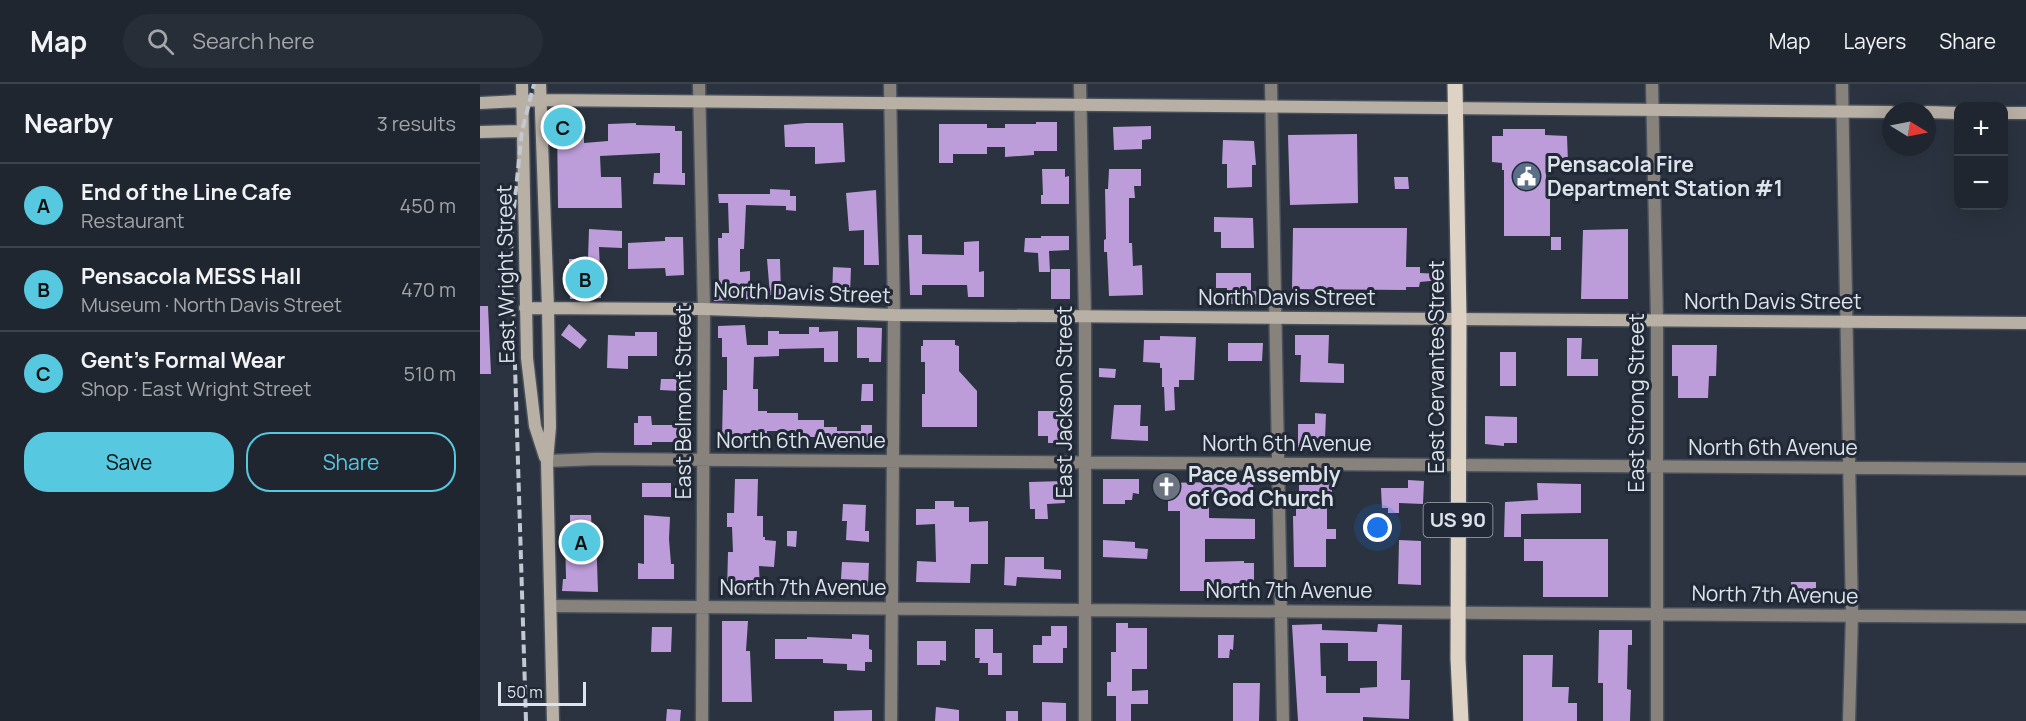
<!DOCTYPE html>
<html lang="en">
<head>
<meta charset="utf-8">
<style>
	body { margin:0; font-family:Manrope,sans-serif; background:#282e37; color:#f1f3f6 }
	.controls { position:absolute; right:18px; top:18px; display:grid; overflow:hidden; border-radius:12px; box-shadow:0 6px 24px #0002 }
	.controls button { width:54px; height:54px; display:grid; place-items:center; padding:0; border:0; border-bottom:2px solid #3d434b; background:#20262f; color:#f1f3f6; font:30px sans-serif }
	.compass { position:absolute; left:1402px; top:18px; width:54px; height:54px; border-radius:50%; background:#20262f; box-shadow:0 6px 24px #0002; rotate:100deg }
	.scale { position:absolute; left:18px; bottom:15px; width:88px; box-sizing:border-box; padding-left:6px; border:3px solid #dde3eb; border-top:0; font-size:16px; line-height:21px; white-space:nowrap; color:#dde3eb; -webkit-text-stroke:4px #202935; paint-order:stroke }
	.you { position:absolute; left:898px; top:444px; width:21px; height:21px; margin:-15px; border:4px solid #fff; border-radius:50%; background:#1a73e8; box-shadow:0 0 0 9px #1a73e833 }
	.badge { display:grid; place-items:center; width:39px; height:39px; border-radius:50%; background:#56c9e1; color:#111; font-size:20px; font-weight:700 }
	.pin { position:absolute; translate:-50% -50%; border:3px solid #fff; box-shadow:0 2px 6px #0006 }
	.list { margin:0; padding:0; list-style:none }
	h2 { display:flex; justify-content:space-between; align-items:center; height:78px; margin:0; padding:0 24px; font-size:26px }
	h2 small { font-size:20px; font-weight:400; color:#a2a5aa }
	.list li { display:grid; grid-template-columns:39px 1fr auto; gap:18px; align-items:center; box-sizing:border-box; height:84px; padding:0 24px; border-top:2px solid #3d434b }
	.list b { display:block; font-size:22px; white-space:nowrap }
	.list p { margin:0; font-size:20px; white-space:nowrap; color:#a2a5aa }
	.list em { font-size:20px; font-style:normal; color:#a2a5aa }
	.actions { display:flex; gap:12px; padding:18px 24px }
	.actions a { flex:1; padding:14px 0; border:2px solid #56c9e1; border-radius:24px; text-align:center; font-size:21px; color:#56c9e1 }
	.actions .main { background:#56c9e1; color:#111 }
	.icon { flex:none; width:33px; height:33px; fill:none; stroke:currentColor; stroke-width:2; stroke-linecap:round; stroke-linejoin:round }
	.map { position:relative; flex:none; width:1546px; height:637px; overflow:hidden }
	header { display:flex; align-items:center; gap:36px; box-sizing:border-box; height:84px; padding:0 30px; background:#20262f; border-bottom:2px solid #3d434b }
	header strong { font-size:28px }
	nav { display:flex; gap:33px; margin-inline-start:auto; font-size:21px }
	.search { width:420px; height:54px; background:#282e37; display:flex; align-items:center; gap:15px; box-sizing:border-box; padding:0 21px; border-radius:33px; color:#a2a5aa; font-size:22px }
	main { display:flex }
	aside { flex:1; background:#20262f }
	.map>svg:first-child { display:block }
	.building { fill:#bc9dda; fill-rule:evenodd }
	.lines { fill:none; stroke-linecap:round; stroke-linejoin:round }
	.street-casing { stroke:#474f5b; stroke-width:15 }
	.secondary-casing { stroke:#474f5b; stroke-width:15 }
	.primary-casing { stroke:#474f5b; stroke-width:18 }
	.street { stroke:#88827c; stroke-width:12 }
	.secondary { stroke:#b8afa5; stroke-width:12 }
	.primary { stroke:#ded2c5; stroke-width:15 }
	.rail { stroke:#c3c9d2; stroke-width:4; stroke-dasharray:9 4.5; stroke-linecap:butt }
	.labels { text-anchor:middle; stroke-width:6; stroke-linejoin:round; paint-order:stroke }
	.shield { fill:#202935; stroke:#a4abb4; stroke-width:1.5 }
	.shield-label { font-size:20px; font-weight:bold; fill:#dde3eb }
	.poi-label { font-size:21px; font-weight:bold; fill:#dde3eb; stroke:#202935; text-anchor:start }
	.street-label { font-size:21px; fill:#dde3eb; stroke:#202935 }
</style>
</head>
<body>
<header>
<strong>Map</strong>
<div class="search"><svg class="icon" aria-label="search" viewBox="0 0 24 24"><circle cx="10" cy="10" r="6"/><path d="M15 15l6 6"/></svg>Search here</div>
<nav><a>Map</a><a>Layers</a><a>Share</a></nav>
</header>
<main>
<aside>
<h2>Nearby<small>3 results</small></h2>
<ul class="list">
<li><span class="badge">A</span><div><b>End of the Line Cafe</b><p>Restaurant</p></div><em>450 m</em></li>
<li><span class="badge">B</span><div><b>Pensacola MESS Hall</b><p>Museum · North Davis Street</p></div><em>470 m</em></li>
<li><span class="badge">C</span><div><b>Gent's Formal Wear</b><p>Shop · East Wright Street</p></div><em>510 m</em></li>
</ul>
<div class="actions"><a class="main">Save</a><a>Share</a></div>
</aside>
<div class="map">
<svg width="1546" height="637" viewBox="0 0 1546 637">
	<rect width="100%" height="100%" fill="#2a333f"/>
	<path class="building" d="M77 35H104V59L128 57V40L156 39V41L195 42V47H202V89H205V101L173 100 174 89H180V69L120 72 121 93H141L142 124H78Z
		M556 38H577V67H554V71L525 73V63H507V70H473V79H459V40H507V44H525V40H556Z
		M326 39H363L365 78 335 80V63H305L304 41Z
		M671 42V55L662 56V65L634 66 633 43Z
		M1023 45H1065V51L1087 52 1088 79H1066V99L1070 100V152H1024V86H1022V79L1012 78V52H1023Z
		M877 50 878 119 810 121 808 51Z
		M743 56 774 57 776 81H772V103L747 104V80H742Z
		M562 85H585V93L589 92V120H561V111H563Z
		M629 85H661V102H654L655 114H649V159H652L653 182 662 181 663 211 629 212 627 168H624V156L626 155 625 105H628Z
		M914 93H928L929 105H915Z
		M290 105 310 106V112H316V127L306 126V122L266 121 264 165H260V188L270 187V215L234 217V208H238V204L239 203 238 154H242V149H249L248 119H239L238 110H290Z
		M396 106 399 181H384V146L369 147 366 109Z
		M734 133 773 134 774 164H741V148H734Z
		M813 144H927L926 183H940V189L960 190V196L940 198 939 203H926V206L812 205Z
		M109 145 142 147V164L119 163 121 214 90 215 89 175H108Z
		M1148 145V215H1101L1103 146Z
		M428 151H442V170L484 171V158L499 157V188L504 187V213H488L487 201H442V211H430Z
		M561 152H589V166L569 167 570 188H559L558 169 544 168 545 154H561Z
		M185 153H203L204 191 186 192 185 184 148 185V159L185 157Z
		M1071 153H1081V166H1071Z
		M287 175H300L301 211H290Z
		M353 183 371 184 370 210 365 209V214H352Z
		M571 185H590V215H571Z
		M736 189H771V207H782V220H747V204H736Z
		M0 222H8L11 290H0Z
		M89 240 107 256 100 265 81 251Z
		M265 241 267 261H288V247H299V250H329V243H339V248L358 247V278H344V264L299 265V272L274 273 273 305H278V327H287V329H318V336H344V343H357V347H381V341H392V358H335V353H309V347H287V357H242L243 306H247V273H242V254H238V242Z
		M377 243 402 244 401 278H389V274H377Z
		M155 248H177V272H148V285L127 284 128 251 155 252Z
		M815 251H849L848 279 864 280V299L820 298 821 271H815Z
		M680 252 716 253 714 296H699V303H694L695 326 685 327 684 303H682V284H680V279L663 278 664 256H680Z
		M1087 254H1102L1101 275H1118V292H1087Z
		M443 256H475V261L479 262V287L497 307V343H442V310H445V278H441V262H443Z
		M748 259H783L782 277H748Z
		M1192 261H1237L1236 292H1229L1228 314H1198V292H1192Z
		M1020 268H1036V302H1020Z
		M619 284 636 285 635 294 619 293Z
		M181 295H200L199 307 180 306Z
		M382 300H393V317H381Z
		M634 321H661L660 342H668V357L631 355Z
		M558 327H581V359H568V352H558Z
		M835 329 846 330 845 355 833 354V366L818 365V340H835Z
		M158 332H171L172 341H211L210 358H172V361H154V339H158Z
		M1005 332 1037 333V359H1024V362L1005 360Z
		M255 395H278L277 432H283V453H285V456L296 457 294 483 279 482 280 506 247 507 248 468H253L252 443H247V429H254Z
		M623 395H659V410L653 409 652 416H645V420H623Z
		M928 396 944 397 943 420 919 419V429H908V424H902L901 404H928Z
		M584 397 585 419 567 420 568 435H555V425H550L549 398Z
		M742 398H773L774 412 729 413V434L775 435V455H725V478L764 477V479H774V500H767V507H700V427H688V409H679V399Z
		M819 398H852V411H847V445H856V455H846V483H814L813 432H816V416H819Z
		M162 399H191V413H162Z
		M1057 399 1101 400V429L1041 430V453H1024L1025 418 1058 416Z
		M455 417H474V423H489V438L508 437V480H491L490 499 436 498 437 477 456 478 455 440 436 441V425H455Z
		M363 420 386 421 385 447H389V458L366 456 367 437H362Z
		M90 431H111L112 449H116L118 508 82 507 83 495H86L85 449H90Z
		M164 431 190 433 189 455 191 480H194V495H158V479L164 480Z
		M307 447H317L316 463 307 462Z
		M1044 455H1128V513H1063V477H1044Z
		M623 456 655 458V464L668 465 667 475 623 473Z
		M919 456 941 457V501L918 500Z
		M525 473H564V485L581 486V495L537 493 536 502 524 501Z
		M362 478 389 479 388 502 378 501V496L361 495Z
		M1311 498H1336V512H1311Z
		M242 537H268L266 567H270L272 618H242Z
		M636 539H648V544H667V585H652V607L668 606V620H651V637H636V612H627V598H631V568H636Z
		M842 540V546L897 548 898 540 922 541 921 596H930L929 635 883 633V637H818L812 541ZM840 559H868V577H897V603L880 604V609H846V592H841Z
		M571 542H587V564H583V579H553V561H562V552H571Z
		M172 543H192L191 568H171Z
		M495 545H513V569H522V591H508V579H499L500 574H495Z
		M1119 546H1152V561H1148L1147 605 1151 606 1150 637H1123V599H1118Z
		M372 550 389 551V565L392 566V578H385V587L367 586V580L343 579V575H295V555H327V553L372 555Z
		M738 551H754L753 566 750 565 749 574H738Z
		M437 557H466V577L460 576V581H437Z
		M1043 571H1073L1072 603H1089L1088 619H1097V637H1043Z
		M753 599H780L779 637H753Z
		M562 618 586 619V637H562Z
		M456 623 479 626V637H455Z
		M187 625 201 626 200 637H186Z
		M392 626V637H354V627Z
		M526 627H538V637H526Z"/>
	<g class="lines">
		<defs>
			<path id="street" d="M219 0 224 225 222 637
				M410 0 414 231 411 637
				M600 0 605 232V637
				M791 0 803 637
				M1172 0 1177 237V637
				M1362 0 1372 531 1369 637
				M67 377 117 375 1546 385
				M71 522 1546 533"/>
			<path id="secondary" d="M42 0 47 274 55 342 65 373
				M60 0 68 224 70 343 67 377 73 637
				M0 19 61 16 1411 28
				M1447 28 1478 29
				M1524 29H1546
				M0 48 42 47
				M45 224 224 225 414 231 1546 239"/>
			<path id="primary" d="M975 0 979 234 978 575 981 637"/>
		</defs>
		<use href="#street" class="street-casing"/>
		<use href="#secondary" class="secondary-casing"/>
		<use href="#primary" class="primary-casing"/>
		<use href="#street" class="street"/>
		<use href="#secondary" class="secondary"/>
		<use href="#primary" class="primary"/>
		<path class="rail" d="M46 637 31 153 42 47 54 0"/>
	</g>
	<defs>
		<symbol id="civic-disc" viewBox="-11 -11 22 22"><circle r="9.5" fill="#5c6f8a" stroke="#202935"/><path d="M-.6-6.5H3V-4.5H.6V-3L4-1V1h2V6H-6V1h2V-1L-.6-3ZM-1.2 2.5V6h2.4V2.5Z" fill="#fff"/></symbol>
		<symbol id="church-disc" viewBox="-11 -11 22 22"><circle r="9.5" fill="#6b7280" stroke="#202935"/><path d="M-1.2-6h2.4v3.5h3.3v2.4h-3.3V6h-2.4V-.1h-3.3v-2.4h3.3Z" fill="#fff"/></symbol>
	</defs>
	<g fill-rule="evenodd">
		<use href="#civic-disc" x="1030" y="76" width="33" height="33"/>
		<use href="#church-disc" x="670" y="386" width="33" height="33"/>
	</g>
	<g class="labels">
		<rect class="shield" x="943.5" y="419" width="69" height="34" rx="4.5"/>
		<g class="shield-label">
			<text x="978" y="443">US 90</text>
		</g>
		<g class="poi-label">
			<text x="1067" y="88">Pensacola Fire<tspan x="1067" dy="24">Department Station #1</tspan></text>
			<text x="708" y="398">Pace Assembly<tspan x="708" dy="24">of God Church</tspan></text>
		</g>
		<g class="street-label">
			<text transform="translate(26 190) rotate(-91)" y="7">East Wright Street</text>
			<text transform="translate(322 209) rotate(2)" y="7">North Davis Street</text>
			<text x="807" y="221">North Davis Street</text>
			<text x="1293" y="225">North Davis Street</text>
			<text transform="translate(957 283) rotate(-90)" y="7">East Cervantes Street</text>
			<text transform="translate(204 318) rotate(-90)" y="7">East Belmont Street</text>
			<text transform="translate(585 318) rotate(-90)" y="7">East Jackson Street</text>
			<text transform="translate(1157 319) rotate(-90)" y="7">East Strong Street</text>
			<text x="321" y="364">North 6th Avenue</text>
			<text x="807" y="367">North 6th Avenue</text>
			<text x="1293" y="371">North 6th Avenue</text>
			<text x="323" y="511">North 7th Avenue</text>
			<text x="809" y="514">North 7th Avenue</text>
			<text transform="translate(1295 511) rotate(1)" y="7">North 7th Avenue</text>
		</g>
	</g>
</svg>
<div class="controls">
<button>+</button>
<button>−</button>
</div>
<svg class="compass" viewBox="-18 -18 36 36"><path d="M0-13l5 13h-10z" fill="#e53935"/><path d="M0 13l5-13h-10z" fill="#a2a5aa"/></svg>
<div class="scale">50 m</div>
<div class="you"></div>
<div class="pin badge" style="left:101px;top:458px">A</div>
<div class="pin badge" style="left:105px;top:195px">B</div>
<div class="pin badge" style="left:83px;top:43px">C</div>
</div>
</main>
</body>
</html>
